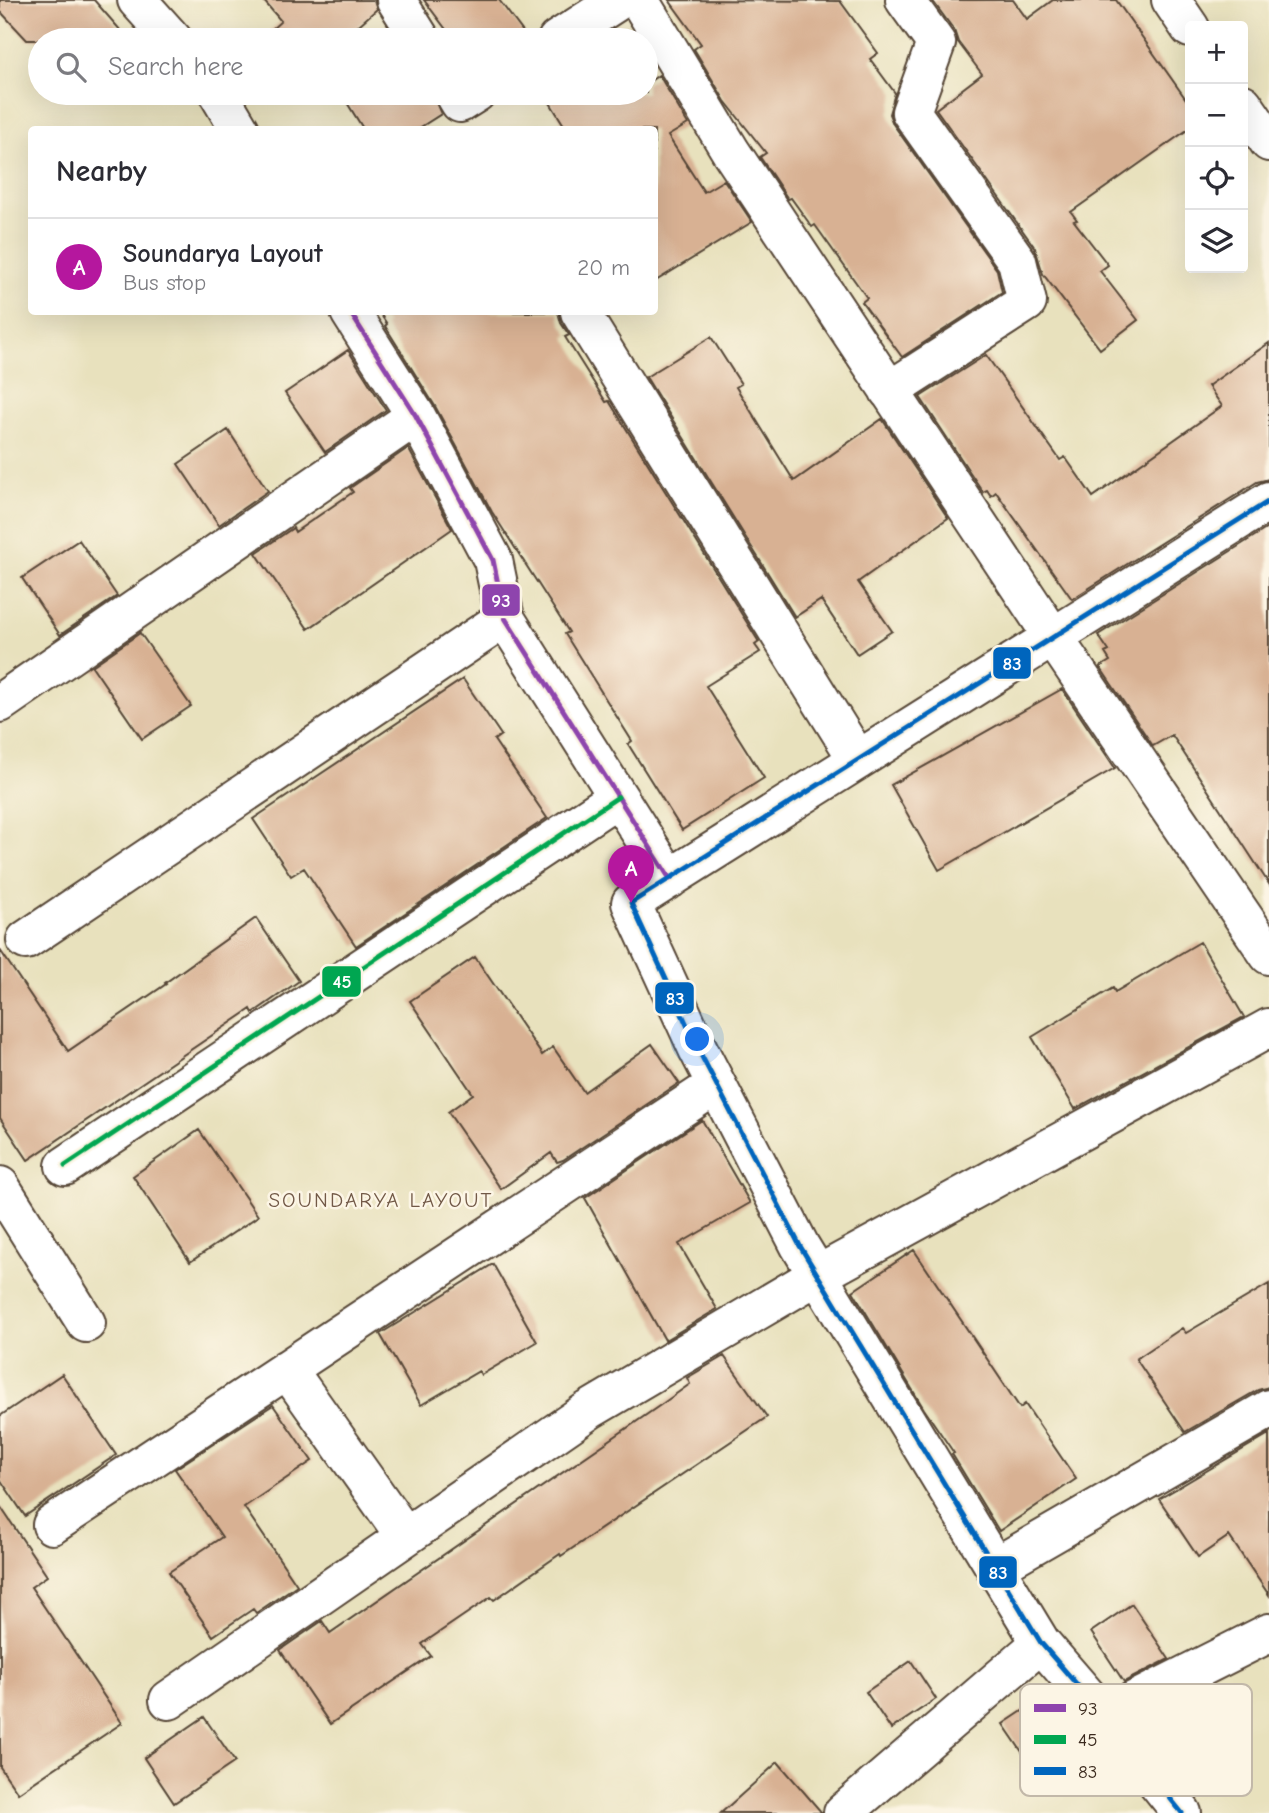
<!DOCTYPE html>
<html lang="en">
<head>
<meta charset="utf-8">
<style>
	body { margin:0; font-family:"Comic Neue",sans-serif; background:#f2f2f3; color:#2b2b33 }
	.controls { position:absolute; right:21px; top:21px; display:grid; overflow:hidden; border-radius:7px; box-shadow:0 7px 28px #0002 }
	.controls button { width:63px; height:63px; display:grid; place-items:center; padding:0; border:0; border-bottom:2px solid #e1e1e2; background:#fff; color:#2b2b33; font:35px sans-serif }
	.you { position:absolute; left:698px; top:1040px; width:24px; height:24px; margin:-18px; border:5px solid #fff; border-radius:50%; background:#1a73e8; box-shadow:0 0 0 10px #1a73e833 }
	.badge { display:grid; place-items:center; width:46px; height:46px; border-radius:50%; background:#b5179e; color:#fff; font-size:23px; font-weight:700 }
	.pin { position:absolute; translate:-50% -58px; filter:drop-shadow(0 2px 4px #0008) }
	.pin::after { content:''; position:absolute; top:37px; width:24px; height:21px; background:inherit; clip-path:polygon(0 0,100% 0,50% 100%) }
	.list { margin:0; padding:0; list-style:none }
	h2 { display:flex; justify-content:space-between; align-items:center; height:91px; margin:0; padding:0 28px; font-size:30px }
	h2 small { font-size:23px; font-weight:400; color:#7c7c81 }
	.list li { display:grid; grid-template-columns:46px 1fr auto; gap:21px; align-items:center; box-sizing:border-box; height:98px; padding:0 28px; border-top:2px solid #e1e1e2 }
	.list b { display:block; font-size:26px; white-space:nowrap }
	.list p { margin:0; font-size:23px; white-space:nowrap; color:#7c7c81 }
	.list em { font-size:23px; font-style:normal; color:#7c7c81 }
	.icon { flex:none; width:38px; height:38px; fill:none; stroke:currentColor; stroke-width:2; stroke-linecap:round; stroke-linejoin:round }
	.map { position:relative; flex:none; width:1269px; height:1813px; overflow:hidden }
	.search { position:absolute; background:#fff; box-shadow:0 7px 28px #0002; left:28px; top:28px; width:630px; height:77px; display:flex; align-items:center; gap:18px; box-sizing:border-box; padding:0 24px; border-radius:38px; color:#7c7c81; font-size:26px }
	.panel { position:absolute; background:#fff; box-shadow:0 7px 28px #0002; left:28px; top:126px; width:630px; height:189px; border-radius:7px }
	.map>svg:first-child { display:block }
	.building { fill:#d8b193 }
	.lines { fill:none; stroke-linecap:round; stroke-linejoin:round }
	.minor-casing { stroke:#554536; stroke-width:42 }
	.minor { stroke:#fff; stroke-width:38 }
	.bus-1-casing { stroke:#fcf5e5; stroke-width:10 }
	.bus-2-casing { stroke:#fcf5e5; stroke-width:10 }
	.bus-3-casing { stroke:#fcf5e5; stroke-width:10 }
	.bus-1 { stroke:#8e44ad; stroke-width:5 }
	.bus-2 { stroke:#00a651; stroke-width:5 }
	.bus-3 { stroke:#0065bd; stroke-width:5 }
	.labels { text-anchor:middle; stroke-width:5; stroke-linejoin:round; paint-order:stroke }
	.neighbourhood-label { font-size:21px; letter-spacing:2px; fill:#725947; stroke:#fcf5e5 }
	.key { fill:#fcf5e5; stroke:#c2b8a9; stroke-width:2 }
	.key-label { font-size:19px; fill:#3b2a1e }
	.line-badge { stroke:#fcf5e5; stroke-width:2.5 }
	.badge-label { font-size:19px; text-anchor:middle; font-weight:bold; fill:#fff }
</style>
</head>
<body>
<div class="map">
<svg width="1269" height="1813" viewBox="0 0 1269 1813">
	<rect width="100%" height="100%" fill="#fcf5e5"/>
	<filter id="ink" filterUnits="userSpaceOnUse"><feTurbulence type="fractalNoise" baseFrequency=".0143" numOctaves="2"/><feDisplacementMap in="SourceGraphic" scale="14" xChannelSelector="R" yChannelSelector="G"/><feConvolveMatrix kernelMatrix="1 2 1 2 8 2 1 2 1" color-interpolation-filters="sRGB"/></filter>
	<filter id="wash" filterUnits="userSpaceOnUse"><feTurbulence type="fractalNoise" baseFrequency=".00686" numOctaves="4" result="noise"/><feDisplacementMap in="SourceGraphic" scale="28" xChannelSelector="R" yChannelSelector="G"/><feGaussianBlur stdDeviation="1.57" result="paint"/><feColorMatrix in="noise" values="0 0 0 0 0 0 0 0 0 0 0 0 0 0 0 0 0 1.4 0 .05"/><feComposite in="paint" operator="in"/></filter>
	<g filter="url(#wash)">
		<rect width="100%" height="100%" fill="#e8e1bd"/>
		<g id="blocks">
			<path class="building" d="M0 0H94L129 40H27L0 11Z
				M263 0H374L377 9 342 40H260L281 21Z
				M424 0H499L529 40H454Z
				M669 0 840 1 878 53 870 59 895 93 889 114 893 124 997 270 1002 292 902 357 862 302 867 298 815 225 812 227 791 198 788 199 760 157 766 153 725 101 694 49 701 44Z
				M932 0H1013L1027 19 1053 0H1116L1190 105V128L1071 212 1077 220 1074 221 1108 265 1100 271 1138 320 1100 349 1043 274 1035 248 936 109 982 74 958 42 954 30Z
				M659 75 688 124 668 136 704 192 724 180 752 222 654 282V130H567L544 93H646V84Z
				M341 93H432L441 114 416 130H364Z
				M379 312H558L561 323 569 335 565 337 606 402 609 401 759 642 755 645 760 652 706 686 764 778 682 830 628 744 632 741 565 634 569 632 492 512 435 406 385 326 387 324Z
				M711 337 741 384 736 387 794 481 882 419 948 518 858 582 892 631 857 654 821 600 795 617 646 377Z
				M1269 343V479L1257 482 1072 599 996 492 991 496 987 490 983 492 920 397 986 355 1060 460 1065 457 1093 497 1222 406 1208 386Z
				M348 350 386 410 325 452 285 393Z
				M228 430 268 491 219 525 178 464Z
				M408 448 452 529 308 629 256 553 293 528 295 532 353 492 350 488Z
				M1269 527V884L1172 735 1153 746 1100 667 1110 661 1105 653 1109 651 1098 635Z
				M79 540 117 596 60 635 22 578Z
				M140 633 191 706 142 739 92 666Z
				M463 679 501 735 494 740 547 818 356 946 304 868 291 876 253 819Z
				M1062 689 1115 768 939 870 891 785Z
				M256 918 299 981 253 1013 251 1009 28 1160 0 1118V950L68 1051 166 984 165 983Z
				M1200 942 1244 1017 1075 1109 1032 1037 1113 988 1115 992Z
				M475 957 542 1055 553 1047 584 1092 652 1044 679 1083 563 1160 557 1162 551 1153 501 1189 448 1112 473 1094 410 1001Z
				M702 1120 750 1203 679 1244 717 1309 665 1340 585 1198Z
				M199 1130 258 1216 190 1262 133 1176Z
				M914 1250 1020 1408 1025 1404 1076 1479 999 1531 952 1454 954 1453 924 1409 853 1291Z
				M493 1264 537 1342 481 1375 479 1371 421 1405 380 1334Z
				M1269 1284V1387L1258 1390 1185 1432 1136 1359 1182 1328 1186 1333Z
				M724 1356 767 1417 561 1556 560 1554 494 1600 491 1597 422 1644 431 1656 330 1724 280 1650 322 1621 330 1633 662 1404 690 1384 687 1378Z
				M62 1374 116 1455 25 1516 0 1479V1416Z
				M273 1405 312 1461 244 1507 297 1585 256 1613 253 1609 213 1636 169 1572 222 1537 175 1469Z
				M1269 1434V1595L1229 1536 1198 1557 1159 1499Z
				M0 1506 47 1576 31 1587 122 1723 18 1793 0 1767Z
				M1132 1604 1169 1659 1124 1682 1091 1632Z
				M911 1661 936 1699 891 1729 866 1692Z
				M1039 1700 1066 1741 1031 1765 1003 1724Z
				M204 1717 235 1762 174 1803 144 1758Z
				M778 1762 822 1813H721Z"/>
		</g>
	</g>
	<g filter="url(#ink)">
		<use href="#blocks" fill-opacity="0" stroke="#554536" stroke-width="2"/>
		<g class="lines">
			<defs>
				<path id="minor" d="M137 0 173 40
					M396 0 421 40
					M639 0 731 152 1053 637 1269 955
					M1171 0 1190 28
					M557 40 619 0
					M218 93 240 130
					M454 93 460 103 476 93
					M1243 104 1269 142
					M350 312 416 416 493 560 505 618 670 879
					M580 312 858 760
					M889 391 1027 302 1017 261 911 112 936 43 905 0
					M0 703 416 416
					M26 940 505 618
					M65 1166 618 797
					M0 1186 86 1323
					M287 1369 405 1536
					M52 1525 716 1085
					M995 1567 1269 1409
					M169 1700 589 1410 818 1275 1269 1028
					M1104 1716 1269 1633
					M843 1813 1041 1643
					M1182 1813 1104 1716 1041 1643 800 1246 698 1049 631 903 1269 501"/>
			</defs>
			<use href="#minor" class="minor-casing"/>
			<use href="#minor" class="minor"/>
			<defs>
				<path id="bus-1" d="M350 312 416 416 493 560 505 618 670 879"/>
				<path id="bus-2" d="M65 1166 618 797"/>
				<path id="bus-3" d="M1182 1813 1104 1716 1041 1643 800 1246 698 1049 631 903 1269 501"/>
			</defs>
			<use href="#bus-1" class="bus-1-casing"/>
			<use href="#bus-2" class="bus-2-casing"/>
			<use href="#bus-3" class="bus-3-casing"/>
			<use href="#bus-1" class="bus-1"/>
			<use href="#bus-2" class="bus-2"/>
			<use href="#bus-3" class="bus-3"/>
		</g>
	</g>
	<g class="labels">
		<g class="neighbourhood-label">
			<text x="381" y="1207">SOUNDARYA LAYOUT</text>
		</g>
	</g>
	<rect x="1020" y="1684" width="232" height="112" rx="10" class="key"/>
	<rect x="1034" y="1704" width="32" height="8" fill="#8e44ad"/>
	<rect x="1034" y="1735" width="32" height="9" fill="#00a651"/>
	<rect x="1034" y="1767" width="32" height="8" fill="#0065bd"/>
	<g class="key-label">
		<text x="1078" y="1715">93</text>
		<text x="1078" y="1746">45</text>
		<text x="1078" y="1778">83</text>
	</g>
	<g class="line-badge">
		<rect x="481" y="583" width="40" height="34" rx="7" fill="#8e44ad"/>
		<rect x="992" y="646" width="40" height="34" rx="7" fill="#0065bd"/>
		<rect x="321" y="965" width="41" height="33" rx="7" fill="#00a651"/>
		<rect x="654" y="981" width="41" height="34" rx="7" fill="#0065bd"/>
		<rect x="978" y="1555" width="40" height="34" rx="7" fill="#0065bd"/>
	</g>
	<g class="badge-label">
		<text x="501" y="607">93</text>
		<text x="1012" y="670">83</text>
		<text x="342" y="988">45</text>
		<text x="675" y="1005">83</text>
		<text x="998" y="1579">83</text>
	</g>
</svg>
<div class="controls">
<button>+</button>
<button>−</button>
<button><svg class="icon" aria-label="locate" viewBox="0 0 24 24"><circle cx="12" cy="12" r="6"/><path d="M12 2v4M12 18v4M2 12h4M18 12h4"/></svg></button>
<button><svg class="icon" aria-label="layers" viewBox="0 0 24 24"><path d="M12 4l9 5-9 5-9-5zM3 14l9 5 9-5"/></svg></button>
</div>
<div class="you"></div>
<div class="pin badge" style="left:631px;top:903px">A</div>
<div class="search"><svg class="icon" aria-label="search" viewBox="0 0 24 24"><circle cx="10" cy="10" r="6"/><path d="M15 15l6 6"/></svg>Search here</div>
<section class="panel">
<h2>Nearby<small></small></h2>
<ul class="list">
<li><span class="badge">A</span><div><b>Soundarya Layout</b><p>Bus stop</p></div><em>20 m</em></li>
</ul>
</section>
</div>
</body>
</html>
